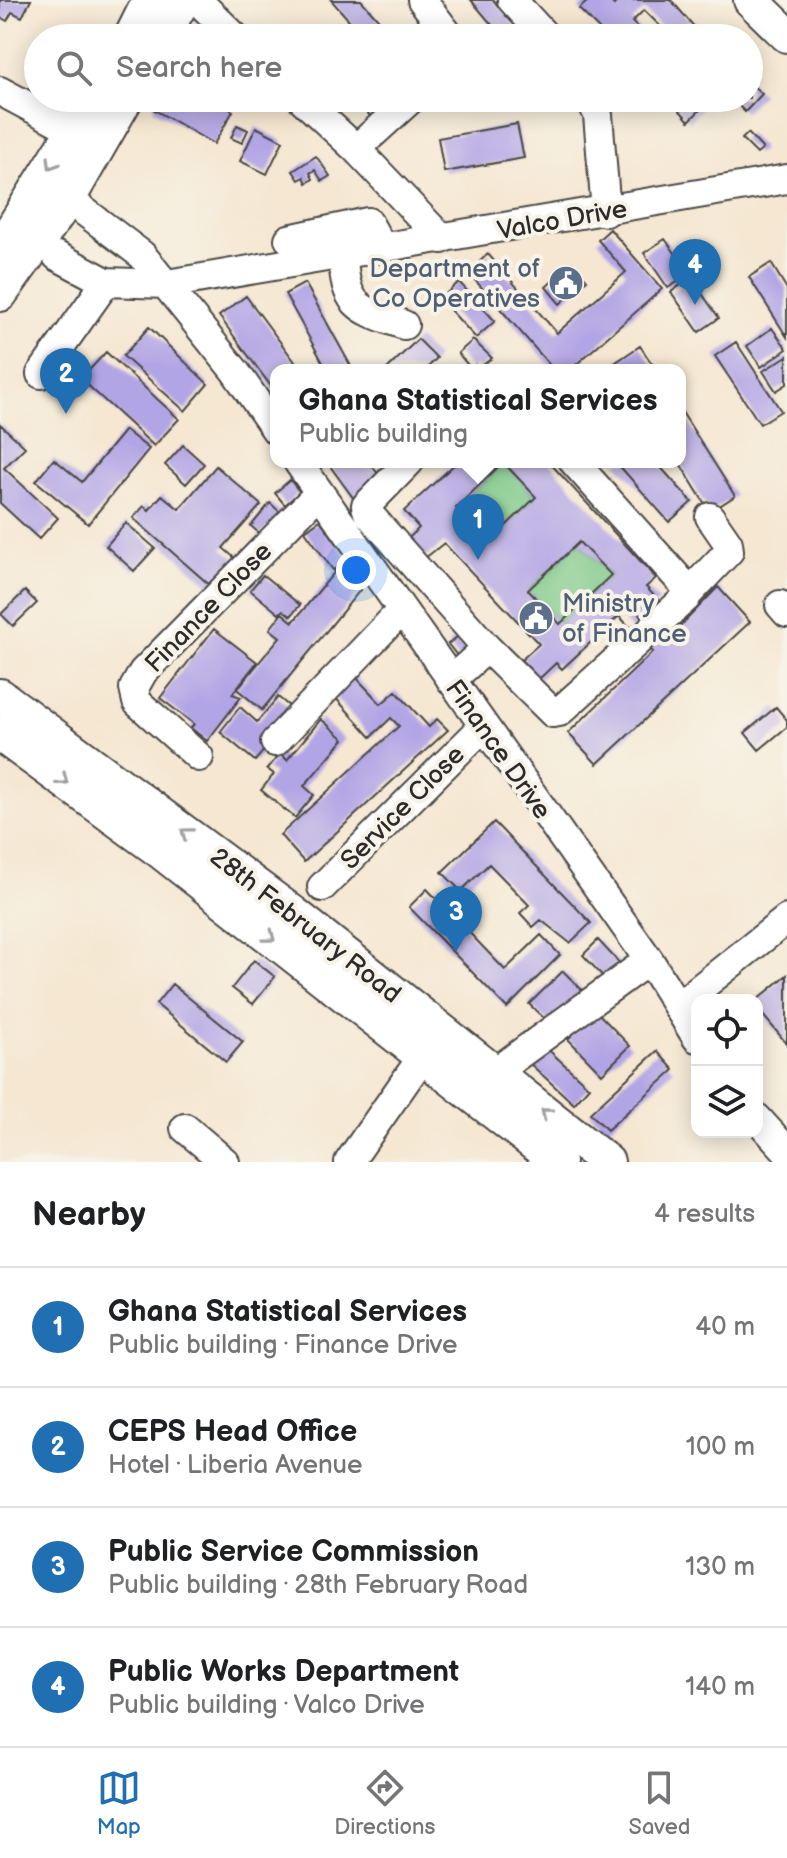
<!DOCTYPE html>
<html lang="en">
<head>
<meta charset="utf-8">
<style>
	body { margin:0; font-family:"Balsamiq Sans",sans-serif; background:#f6f6f6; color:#202124 }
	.controls { position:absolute; right:24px; bottom:24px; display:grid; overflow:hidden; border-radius:16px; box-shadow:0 4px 20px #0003 }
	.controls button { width:72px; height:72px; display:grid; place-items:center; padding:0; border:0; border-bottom:2px solid #e0e0e0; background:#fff; color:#202124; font:40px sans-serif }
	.you { position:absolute; left:356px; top:570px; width:28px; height:28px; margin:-20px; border:6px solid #fff; border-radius:50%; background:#1a73e8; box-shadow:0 0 0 12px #1a73e833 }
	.badge { display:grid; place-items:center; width:52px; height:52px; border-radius:50%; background:#1f6fb2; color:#fff; font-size:26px; font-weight:700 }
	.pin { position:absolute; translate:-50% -66px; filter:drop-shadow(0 2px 4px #0008) }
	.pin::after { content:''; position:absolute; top:42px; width:28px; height:24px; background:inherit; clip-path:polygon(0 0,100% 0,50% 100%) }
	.popup { position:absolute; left:270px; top:364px; width:416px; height:104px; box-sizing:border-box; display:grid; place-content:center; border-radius:16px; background:#fff; filter:drop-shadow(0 2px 6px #0005); font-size:26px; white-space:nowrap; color:#757577 }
	.popup b { font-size:30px; color:#202124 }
	.popup::after { content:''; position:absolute; left:50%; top:100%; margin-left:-16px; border:16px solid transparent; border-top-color:#fff }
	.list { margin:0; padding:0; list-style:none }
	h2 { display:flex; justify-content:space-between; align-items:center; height:104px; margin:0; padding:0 32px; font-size:34px }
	h2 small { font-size:26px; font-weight:400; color:#757577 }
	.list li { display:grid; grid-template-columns:52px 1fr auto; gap:24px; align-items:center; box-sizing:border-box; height:120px; padding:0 32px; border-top:2px solid #e0e0e0 }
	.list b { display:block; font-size:30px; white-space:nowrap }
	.list p { margin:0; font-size:26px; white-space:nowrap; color:#757577 }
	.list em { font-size:26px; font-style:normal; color:#757577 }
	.icon { flex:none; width:44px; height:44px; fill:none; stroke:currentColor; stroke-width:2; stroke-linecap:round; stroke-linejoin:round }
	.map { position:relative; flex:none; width:787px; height:1162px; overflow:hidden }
	.search { position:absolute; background:#fff; box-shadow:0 4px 20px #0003; left:24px; right:24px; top:24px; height:88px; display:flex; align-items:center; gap:20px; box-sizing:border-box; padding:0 28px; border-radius:44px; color:#757577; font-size:30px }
	.sheet { height:584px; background:#fff }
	nav { display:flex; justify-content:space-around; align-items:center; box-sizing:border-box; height:112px; border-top:2px solid #e0e0e0; background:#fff; font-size:22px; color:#757577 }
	nav a { display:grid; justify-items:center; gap:4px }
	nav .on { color:#1f6fb2 }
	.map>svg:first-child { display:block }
	.green { fill:#7ac887; stroke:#527a59; stroke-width:2 }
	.building { fill:#b2a5e5; fill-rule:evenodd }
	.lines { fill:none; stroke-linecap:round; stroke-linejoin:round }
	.minor-casing { stroke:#494744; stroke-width:32 }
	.major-casing { stroke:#494744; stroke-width:38 }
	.minor { stroke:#fff; stroke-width:28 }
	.major { stroke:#fff; stroke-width:34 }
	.oneway { stroke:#a0a0a0 }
	.labels { text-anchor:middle; stroke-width:8; stroke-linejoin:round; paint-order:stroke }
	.street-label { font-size:26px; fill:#2b2b2b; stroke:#f7f3e8 }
	.service-label { font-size:26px; fill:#4e5e75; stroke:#f7f3e8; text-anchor:end }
</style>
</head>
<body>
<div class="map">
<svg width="787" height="1162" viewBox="0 0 787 1162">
	<rect width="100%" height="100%" fill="#f7f3e8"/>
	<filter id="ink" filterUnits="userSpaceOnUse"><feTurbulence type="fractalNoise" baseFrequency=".0125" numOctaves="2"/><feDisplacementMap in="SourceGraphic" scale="16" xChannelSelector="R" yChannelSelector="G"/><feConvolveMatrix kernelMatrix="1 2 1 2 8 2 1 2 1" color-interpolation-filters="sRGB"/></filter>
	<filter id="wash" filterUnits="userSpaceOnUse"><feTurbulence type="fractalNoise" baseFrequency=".006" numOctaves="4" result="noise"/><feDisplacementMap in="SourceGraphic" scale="32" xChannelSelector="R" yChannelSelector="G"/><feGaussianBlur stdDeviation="1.8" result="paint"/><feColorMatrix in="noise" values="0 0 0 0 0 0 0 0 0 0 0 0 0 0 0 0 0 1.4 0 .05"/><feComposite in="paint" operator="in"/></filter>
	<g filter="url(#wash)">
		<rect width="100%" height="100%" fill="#f5e7d1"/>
		<path class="green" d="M503 462 536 497 489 542 456 508Z
			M579 542 611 575 560 624 528 590Z"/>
		<g id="blocks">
			<path class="building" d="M0 0H31L22 17 12 12 7 21 0 17Z
				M331 0H361L395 38H365Z
				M471 0H493L526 38H503Z
				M589 0H609L614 5 618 0H671L704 38H672L644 10 632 22 648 38H608L579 9Z
				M749 82 762 94 745 112 731 98H749Z
				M159 98H211L233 111 214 144 153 109Z
				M354 98H384L388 103 372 118Z
				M685 98H704L698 104 702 108 689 121 676 106Z
				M517 124 524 158 444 172 438 138Z
				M237 125 248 130 242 143 231 138Z
				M256 127 283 141 267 174 240 161Z
				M748 133 763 149 757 154 742 139Z
				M316 156 330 176 322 181 315 170 310 173 313 179 307 183 304 177 299 180 293 171Z
				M610 229 662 289 570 370H554L468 272 488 254 557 333 626 272 598 240Z
				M665 239 690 274 668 288 644 253Z
				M572 263 587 280 560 304 546 287Z
				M771 263 787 289V337L749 277Z
				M691 278 719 318 699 332 671 292Z
				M459 282 495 321 476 338 440 299Z
				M305 283 353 370H327L285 294Z
				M246 296 301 370H276V393L219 316Z
				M149 327 208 384 185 411 123 356Z
				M772 328 787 349 761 367 747 346Z
				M418 339 437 358 425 370H386Z
				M473 340 492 358 478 369 475 365 471 369 458 353Z
				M736 342 781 411 760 424 715 356Z
				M640 346 656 370H611L618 366 616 362Z
				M106 352 179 419 154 446 81 379Z
				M787 356V384L776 391 763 371Z
				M680 409 735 496 710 512 679 462Z
				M0 424 25 447 4 468 58 518 39 539 0 503Z
				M125 430 149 449 88 524 36 481 54 459 82 482Z
				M183 445 204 464 186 484 165 465Z
				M327 462H369L381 478 354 499Z
				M457 462H549L656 578 646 587 659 601 649 610 638 598 631 605 665 642 718 587 750 622 597 764 568 733 653 652 619 616 562 669 556 663 539 679 521 660 539 644 444 543 424 559 406 541 419 528 404 511ZM503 462 536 497 489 542 456 508ZM579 542 611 575 560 624 528 590Z
				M616 462H656L692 502 669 522Z
				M216 466 261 505 223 548 236 559 212 587 133 518 144 506 149 510 162 495 179 509Z
				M290 480 300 492 285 505 275 493Z
				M270 503 281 513 261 535 251 526Z
				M320 520 348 559 333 570 305 531Z
				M126 523 155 548 134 571 106 546Z
				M337 569 361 589 262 710 237 689 280 637 270 629 282 613 293 622Z
				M263 575 300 605 291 616 283 610 279 614 250 590Z
				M25 591 37 603 13 626 1 614Z
				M214 629 257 662 232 694 241 697 207 741 191 728 194 724 160 698Z
				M461 634 472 648 459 658 448 644Z
				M354 675 381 704 396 691 429 727 437 719 448 730 304 862 280 835 399 726 391 718 371 737 333 695Z
				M278 697 296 712 255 761 220 732 240 707 257 722Z
				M776 707 787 720V727L759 750 745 733Z
				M321 719 344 739 304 786 314 795 295 818 261 790 274 774 267 769 280 754 287 760Z
				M494 822 591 923 570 943 541 920 533 927 520 913 529 905 489 864 461 891 442 872Z
				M427 889 449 912 458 904 469 915 461 924 505 970 541 935 560 955 507 1008 409 907Z
				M598 940 624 968 609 983 583 955Z
				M254 960 275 977 253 1004 232 988Z
				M563 971 582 990 549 1023 529 1004Z
				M787 975V1044L757 1008V1000Z
				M172 984 243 1042 226 1062 156 1004Z
				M596 1011 630 1046 602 1074 568 1039Z
				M542 1044 589 1087 574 1104 527 1061Z
				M657 1051 674 1070 607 1130 590 1113Z"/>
		</g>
	</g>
	<g filter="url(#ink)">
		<use href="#blocks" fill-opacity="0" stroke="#494744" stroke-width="2"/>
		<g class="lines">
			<defs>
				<path id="minor" d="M197 0 236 38
					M422 0 451 38
					M512 0 547 38
					M0 91 73 130
					M301 98 356 149 442 239
					M590 98 598 115 606 212
					M356 149 412 98
					M68 199 142 255 235 371 276 430
					M289 239 368 222 383 249
					M57 256 106 282 167 284 787 179
					M343 256C345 308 359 309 404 325
					M41 374 106 282
					M298 462 649 960 697 1038
					M409 462 366 506 368 513 487 648 451 680
					M574 462 686 587V598L652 628
					M688 594 729 551 728 543 710 517
					M780 605 787 613
					M487 648 553 713 559 712 640 639
					M275 742 402 610
					M199 757 137 702 134 688 143 672 319 493
					M322 887 483 727
					M679 1005 787 919
					M495 1072 649 960
					M757 1118 787 1151
					M185 1128 225 1162
					M349 1162 423 1056"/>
				<path id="major" d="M751 0 787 35
					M131 38 150 0
					M161 38 183 0
					M0 249 94 98
					M0 294 68 199 126 98
					M0 696 294 914 607 1162
					M0 734 163 853 558 1162"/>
			</defs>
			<use href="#minor" class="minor-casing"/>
			<use href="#major" class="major-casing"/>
			<use href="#minor" class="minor"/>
			<use href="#major" class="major"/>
		</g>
		<defs><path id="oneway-chevron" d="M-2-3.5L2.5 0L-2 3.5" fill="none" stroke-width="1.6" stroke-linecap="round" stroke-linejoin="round" transform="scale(2)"/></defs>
		<g class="oneway">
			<use href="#oneway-chevron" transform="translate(52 164) rotate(121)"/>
			<use href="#oneway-chevron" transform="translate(63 780) rotate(36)"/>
			<use href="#oneway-chevron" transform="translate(186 833) rotate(-143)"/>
			<use href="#oneway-chevron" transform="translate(270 937) rotate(38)"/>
			<use href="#oneway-chevron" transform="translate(546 1113) rotate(-141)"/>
		</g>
	</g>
	<defs>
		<symbol id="civic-disc" viewBox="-11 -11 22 22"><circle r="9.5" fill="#5c6f8a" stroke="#f7f3e8"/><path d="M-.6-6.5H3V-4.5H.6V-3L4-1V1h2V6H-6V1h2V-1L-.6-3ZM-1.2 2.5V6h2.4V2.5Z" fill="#fff"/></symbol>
	</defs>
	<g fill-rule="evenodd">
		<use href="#civic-disc" x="546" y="263" width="40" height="40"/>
		<use href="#civic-disc" x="516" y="598" width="40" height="40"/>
	</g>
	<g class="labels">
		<g class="street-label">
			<text transform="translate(562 219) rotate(-10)" y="9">Valco Drive</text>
			<text transform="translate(208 607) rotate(-46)" y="9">Finance Close</text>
			<text transform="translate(499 749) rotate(55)" y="9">Finance Drive</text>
			<text transform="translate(402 807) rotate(-45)" y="9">Service Close</text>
			<text transform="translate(306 925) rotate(38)" y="9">28th February Road</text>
		</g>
		<g class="service-label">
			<text x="540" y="277">Department of<tspan x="540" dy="30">Co Operatives</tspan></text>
			<text x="562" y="612" text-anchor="start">Ministry<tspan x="562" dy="30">of Finance</tspan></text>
		</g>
	</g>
</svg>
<div class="controls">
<button><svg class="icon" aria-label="locate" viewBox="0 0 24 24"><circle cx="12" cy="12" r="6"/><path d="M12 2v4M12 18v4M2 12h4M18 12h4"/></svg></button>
<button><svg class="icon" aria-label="layers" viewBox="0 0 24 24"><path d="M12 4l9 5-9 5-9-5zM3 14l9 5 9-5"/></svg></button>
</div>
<div class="you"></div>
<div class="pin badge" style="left:478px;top:560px">1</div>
<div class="popup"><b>Ghana Statistical Services</b>Public building</div>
<div class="pin badge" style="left:66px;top:414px">2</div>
<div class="pin badge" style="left:456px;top:952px">3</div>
<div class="pin badge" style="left:695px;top:305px">4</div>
<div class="search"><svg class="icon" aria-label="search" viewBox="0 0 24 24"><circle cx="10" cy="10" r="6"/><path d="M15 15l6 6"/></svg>Search here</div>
</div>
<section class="sheet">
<h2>Nearby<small>4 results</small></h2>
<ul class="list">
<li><span class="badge">1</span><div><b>Ghana Statistical Services</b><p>Public building · Finance Drive</p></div><em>40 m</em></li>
<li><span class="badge">2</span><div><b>CEPS Head Office</b><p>Hotel · Liberia Avenue</p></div><em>100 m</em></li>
<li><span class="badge">3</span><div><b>Public Service Commission</b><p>Public building · 28th February Road</p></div><em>130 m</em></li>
<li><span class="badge">4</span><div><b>Public Works Department</b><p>Public building · Valco Drive</p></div><em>140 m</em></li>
</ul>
</section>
<nav>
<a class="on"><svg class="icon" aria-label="map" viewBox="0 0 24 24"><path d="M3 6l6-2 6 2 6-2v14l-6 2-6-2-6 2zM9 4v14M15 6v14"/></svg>Map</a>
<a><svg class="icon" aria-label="directions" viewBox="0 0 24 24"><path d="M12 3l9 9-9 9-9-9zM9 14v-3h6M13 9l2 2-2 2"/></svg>Directions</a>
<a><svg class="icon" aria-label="saved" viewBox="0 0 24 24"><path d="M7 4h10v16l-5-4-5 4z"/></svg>Saved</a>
</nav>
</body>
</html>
